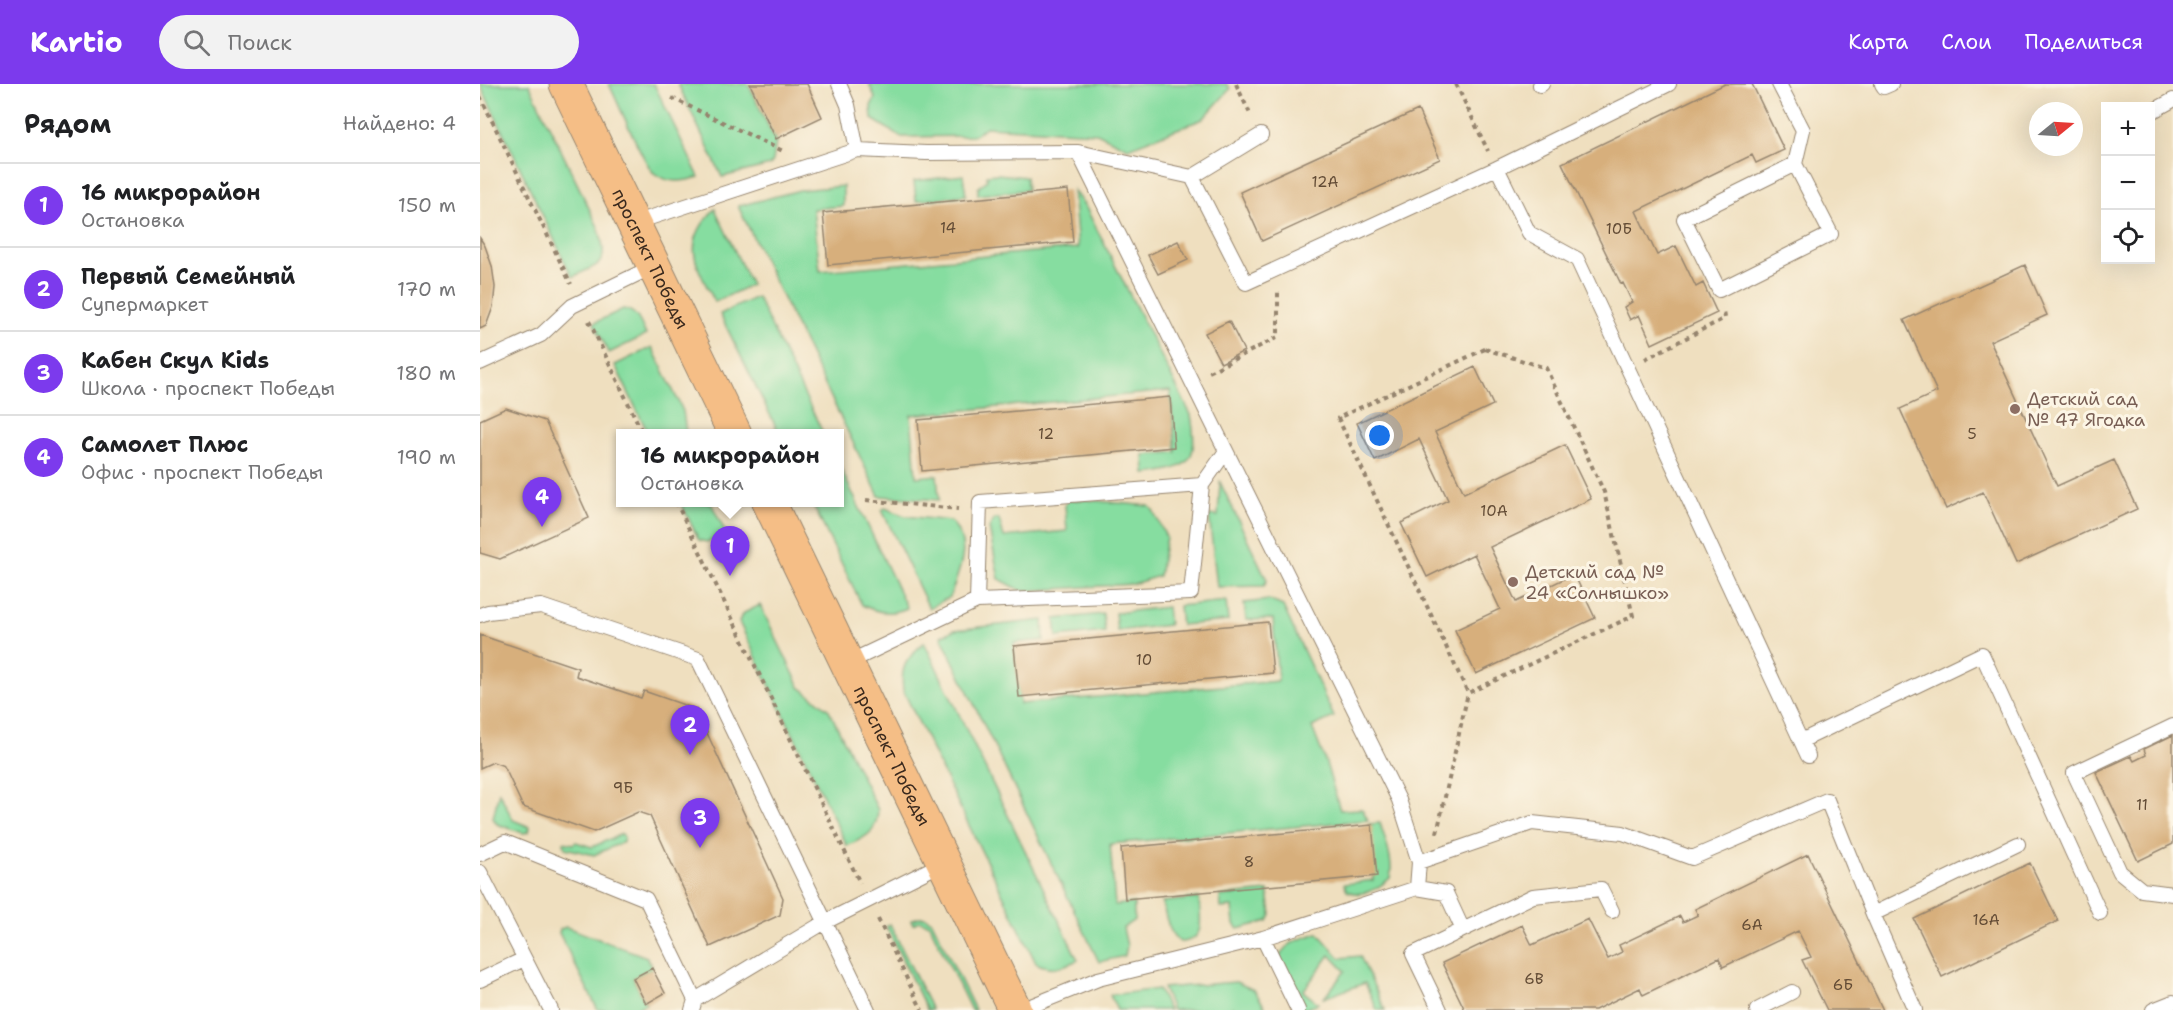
<!DOCTYPE html>
<html lang="ru">
<head>
<meta charset="utf-8">
<style>
	body { margin:0; font-family:"Shantell Sans",sans-serif; background:#f2f2f2; color:#202124 }
	.controls { position:absolute; right:18px; top:18px; display:grid; overflow:hidden; border-radius:0px; box-shadow:0 6px 24px #0002 }
	.controls button { width:54px; height:54px; display:grid; place-items:center; padding:0; border:0; border-bottom:2px solid #e0e0e0; background:#fff; color:#202124; font:30px sans-serif }
	.compass { position:absolute; left:1549px; top:18px; width:54px; height:54px; border-radius:50%; background:#fff; box-shadow:0 6px 24px #0002; rotate:72deg }
	.you { position:absolute; left:900px; top:352px; width:21px; height:21px; margin:-15px; border:4px solid #fff; border-radius:50%; background:#1a73e8; box-shadow:0 0 0 9px #1a73e833 }
	.badge { display:grid; place-items:center; width:39px; height:39px; border-radius:50%; background:#7c3aed; color:#fff; font-size:20px; font-weight:700 }
	.pin { position:absolute; translate:-50% -50px; filter:drop-shadow(0 2px 3px #0008) }
	.pin::after { content:''; position:absolute; top:32px; width:21px; height:18px; background:inherit; clip-path:polygon(0 0,100% 0,50% 100%) }
	.popup { position:absolute; left:136px; top:345px; width:228px; height:78px; box-sizing:border-box; display:grid; place-content:center; border-radius:0px; background:#fff; filter:drop-shadow(0 2px 4px #0005); font-size:20px; white-space:nowrap; color:#757577 }
	.popup b { font-size:22px; color:#202124 }
	.popup::after { content:''; position:absolute; left:50%; top:100%; margin-left:-12px; border:12px solid transparent; border-top-color:#fff }
	.list { margin:0; padding:0; list-style:none }
	h2 { display:flex; justify-content:space-between; align-items:center; height:78px; margin:0; padding:0 24px; font-size:26px }
	h2 small { font-size:20px; font-weight:400; color:#757577 }
	.list li { display:grid; grid-template-columns:39px 1fr auto; gap:18px; align-items:center; box-sizing:border-box; height:84px; padding:0 24px; border-top:2px solid #e0e0e0 }
	.list b { display:block; font-size:22px; white-space:nowrap }
	.list p { margin:0; font-size:20px; white-space:nowrap; color:#757577 }
	.list em { font-size:20px; font-style:normal; color:#757577 }
	.icon { flex:none; width:33px; height:33px; fill:none; stroke:currentColor; stroke-width:2; stroke-linecap:round; stroke-linejoin:round }
	.map { position:relative; flex:none; width:1693px; height:926px; overflow:hidden }
	header { display:flex; align-items:center; gap:36px; box-sizing:border-box; height:84px; padding:0 30px; background:#7c3aed; color:#fff }
	header strong { font-size:28px }
	nav { display:flex; gap:33px; margin-inline-start:auto; font-size:21px }
	.search { width:420px; height:54px; background:#f2f2f2; display:flex; align-items:center; gap:15px; box-sizing:border-box; padding:0 21px; border-radius:33px; color:#757577; font-size:22px }
	main { display:flex }
	aside { flex:1; background:#fff }
	.map>svg:first-child { display:block }
	.green { fill:#86dda0; stroke:#60845f; stroke-width:1.5 }
	.building { fill:#d7af7b }
	.lines { fill:none; stroke-linecap:round; stroke-linejoin:round }
	.lane-casing { stroke:#95846e; stroke-width:16 }
	.primary-casing { stroke:#95846e; stroke-width:35 }
	.path { stroke:#95846e; stroke-width:4; stroke-dasharray:4.5 4.5; stroke-linecap:butt }
	.lane { stroke:#fff; stroke-width:14 }
	.primary { stroke:#f5be86; stroke-width:33 }
	.education-dot { fill:#8d6e63; stroke:#fcf5e5; stroke-width:2 }
	.labels { text-anchor:middle; stroke-width:6; stroke-linejoin:round; paint-order:stroke }
	.number-label { font-size:15px; fill:#624b35 }
	.street-label { font-size:18px; fill:#3b2a1e; stroke:#fcf5e5 }
	.education-label { font-size:18px; fill:#785e54; stroke:#fcf5e5; text-anchor:start }
</style>
</head>
<body>
<header>
<strong>Kartio</strong>
<div class="search"><svg class="icon" aria-label="search" viewBox="0 0 24 24"><circle cx="10" cy="10" r="6"/><path d="M15 15l6 6"/></svg>Поиск</div>
<nav><a>Карта</a><a>Слои</a><a>Поделиться</a></nav>
</header>
<main>
<aside>
<h2>Рядом<small>Найдено: 4</small></h2>
<ul class="list">
<li><span class="badge">1</span><div><b>16 микрорайон</b><p>Остановка</p></div><em>150 m</em></li>
<li><span class="badge">2</span><div><b>Первый Семейный</b><p>Супермаркет</p></div><em>170 m</em></li>
<li><span class="badge">3</span><div><b>Кабен Скул Kids</b><p>Школа · проспект Победы</p></div><em>180 m</em></li>
<li><span class="badge">4</span><div><b>Самолет Плюс</b><p>Офис · проспект Победы</p></div><em>190 m</em></li>
</ul>
</aside>
<div class="map">
<svg width="1693" height="926" viewBox="0 0 1693 926">
	<rect width="100%" height="100%" fill="#fcf5e5"/>
	<filter id="ink" filterUnits="userSpaceOnUse"><feTurbulence type="fractalNoise" baseFrequency=".0167" numOctaves="2"/><feDisplacementMap in="SourceGraphic" scale="12" xChannelSelector="R" yChannelSelector="G"/><feConvolveMatrix kernelMatrix="1 2 1 2 8 2 1 2 1" color-interpolation-filters="sRGB"/></filter>
	<filter id="wash" filterUnits="userSpaceOnUse"><feTurbulence type="fractalNoise" baseFrequency=".008" numOctaves="4" result="noise"/><feDisplacementMap in="SourceGraphic" scale="24" xChannelSelector="R" yChannelSelector="G"/><feGaussianBlur stdDeviation="1.35" result="paint"/><feColorMatrix in="noise" values="0 0 0 0 0 0 0 0 0 0 0 0 0 0 0 0 0 1.4 0 .05"/><feComposite in="paint" operator="in"/></filter>
	<g filter="url(#wash)">
		<rect width="100%" height="100%" fill="#efdfbf"/>
		<path class="green" d="M0 0H49L119 145C128 181 124 178 92 193Z
			M129 0H174L219 93C203 98 188 100 174 89 165 83 136 14 129 0Z
			M198 0H268L296 58 293 77 290 81 242 93Z
			M389 0H747L750 5 723 35 648 64 617 49 506 43 493 52 421 53 392 35 391 22 395 14Z
			M517 90 546 93 547 106 498 111V104L507 96V91Z
			M483 91 486 111 436 117 434 97Z
			M363 102V122L333 125 340 187 598 164 593 106 605 122 711 331C719 378 710 385 665 390L664 371 696 368 690 307 431 331 436 393 457 391 459 416 399 412 258 122 320 106Z
			M235 125 271 201 235 218C216 181 200 160 235 125Z
			M277 213 343 349H299L240 230Z
			M143 225C157 226 161 240 166 251L129 269 114 239Z
			M172 263 203 327 206 349H168L135 281Z
			M360 383 427 524C410 531 399 529 382 521L332 419 360 418Z
			M740 398 787 496 784 502 737 503 729 431 738 432Z
			M588 416H607L669 422 673 426 686 453 679 492 653 500 542 507 519 495 509 444 514 435H519L524 453 587 447 585 421Z
			M201 419H231L246 449 227 458 219 456Z
			M405 424 425 432 471 437C493 463 479 485 470 513L449 524 402 426Z
			M789 516 803 522 854 633 832 643 846 679 860 726 882 725 888 736 630 760 635 821 654 819V836L643 844 647 862 645 872 619 878 461 552 474 546 563 536 564 556 534 559 540 620 798 597 793 535 766 536 764 519Z
			M746 517 748 537 701 541 699 522Z
			M280 521 320 603 349 626 398 726C397 749 386 753 367 762L259 538 262 530Z
			M687 523 689 541 637 547 635 529Z
			M623 530 625 548 577 553 575 535Z
			M444 558 598 876C582 883 572 887 556 879L423 606C420 581 427 575 444 558Z
			M19 708 33 736 50 743 49 748 43 749 17 740 13 734Z
			M900 739C905 756 914 776 910 794 899 804 883 814 867 807L864 800 893 796 889 740Z
			M142 750 144 753 143 758 114 771 85 764 84 758 93 760 96 758 112 763Z
			M788 807 791 831 788 837 758 845 754 840 752 823 741 824 740 812Z
			M719 814C720 834 727 857 700 858 688 850 686 831 682 818Z
			M439 833H445L452 837 495 926H491L449 840 440 837 433 840 431 836Z
			M410 840 452 926H447L406 842Z
			M86 843 167 873 172 884 153 894 166 920 153 926H118L79 849 80 845Z
			M838 849 860 874 880 872 905 926H897L885 899 844 914 865 887 850 871 823 907 838 919 824 926 799 876C803 858 822 855 838 849Z
			M756 898 774 906 787 926H755L753 923 747 926H692L683 904Z
			M678 905 689 926H637L630 911Z"/>
		<g id="blocks">
			<path class="building" d="M270 0H327L342 33 296 55Z
				M1245 0H1272L1304 66 1276 79 1272 71 1156 127 1177 171 1196 162 1216 203 1223 199 1237 229 1172 260 1159 231 1150 236 1144 223 1152 218 1143 199 1141 200 1082 79Z
				M938 26 960 75 782 157 760 108Z
				M588 106 593 158 348 181 343 129Z
				M0 154 5 162 12 182 15 203 13 223 6 242 0 245Z
				M698 157 708 176 678 190 668 171Z
				M1545 181 1567 231 1510 257 1577 402 1634 376 1657 425 1536 480 1503 408 1466 425 1420 325 1457 308 1424 236Z
				M749 237 764 267 741 279 725 249Z
				M995 283 1013 321 955 348 984 409 1085 361 1111 415 1010 463 1036 518 1094 490 1115 534 996 590 975 546 1020 525 994 470 947 493 921 439 968 416 939 355 895 377 877 339Z
				M690 313 694 363 442 387 438 336Z
				M26 324 65 337 109 434 20 475 0 469V336Z
				M788 538 793 589 539 613 534 562Z
				M0 551 98 584 96 592 161 614 164 607 216 625 303 814 300 831 230 863 170 732 158 728 114 748 43 723 24 682 13 678 0 684Z
				M1693 651V760L1658 777 1616 688 1651 672 1654 677 1666 671 1664 665Z
				M892 741 897 792 645 815 641 764Z
				M1328 770 1403 926H1347L1322 876 1331 873 1318 847 1243 883 1239 874 1163 911 1160 904 1115 926H985L962 879 1042 841 1052 861 1108 835 1128 875 1142 868 1139 861 1200 832 1203 838 1218 831 1215 825Z
				M1550 779 1578 837 1462 893 1434 835Z
				M172 884 185 909 166 920 153 894Z"/>
		</g>
	</g>
	<g filter="url(#ink)">
		<use href="#blocks" fill-opacity="0" stroke="#95846e" stroke-width="1.5"/>
		<g class="lines">
			<defs>
				<path id="lane" d="M359 0 368 21 377 66 446 69 598 68 712 93 766 199 1017 84 1049 149 1097 175 1328 672
					M1299 0 1323 46 1315 80 1351 150 1239 206 1204 135 1315 80
					M1402 0 1404 3 1411 0
					M1060 1 1062 0
					M1675 26 1693 16
					M598 68 919 716 939 778
					M1017 84 1189 0
					M712 93 781 51
					M154 139 377 66
					M0 279 61 251 92 222 174 182
					M722 401 746 367
					M0 531 8 528 61 522 218 575 388 926
					M367 579 497 517 711 509 722 401 500 418 497 517
					M1693 642 1594 689 1640 788 1662 806 1693 810
					M1321 657 1502 570 1620 829
					M0 770 25 758 166 815 215 916
					M0 788 71 926
					M937 804 966 809 983 846
					M1393 830 1538 760
					M783 854 818 926
					M0 896 44 875
					M212 926 215 916 345 838 463 779
					M541 926 618 895 783 854 937 804 939 778 1052 739 1143 749 1212 774 1347 716 1393 830 1435 926
					M960 926 933 870 1053 812 1121 805 1132 827
					M1277 926 1312 908
					M1673 926 1693 918"/>
				<g id="primary">
					<path id="s1" d="M86 0 255 350"/>
					<path id="s2" d="M289 418 535 926"/>
				</g>
			</defs>
			<use href="#lane" class="lane-casing"/>
			<use href="#primary" class="primary-casing"/>
			<path class="path" d="M756 0 771 32
				M976 0 1008 67
				M0 12 91 200
				M192 14 305 68
				M109 237 163 350
				M1005 265 1066 284 1124 408 1153 532 988 609 858 334Z
				M1165 275 1245 234 1244 227
				M729 288 798 253V207
				M386 416 478 425
				M196 418 380 799
				M957 749 988 609
				M398 835 442 926"/>
			<use href="#lane" class="lane"/>
			<use href="#primary" class="primary"/>
		</g>
	</g>
	<g class="education-dot">
		<circle cx="1535" cy="325" r="6"/>
		<circle cx="1033" cy="498" r="6"/>
	</g>
	<g class="labels">
		<g class="number-label">
			<text x="845" y="103">12А</text>
			<text x="468" y="149">14</text>
			<text x="1139" y="150">10Б</text>
			<text x="566" y="355">12</text>
			<text x="1492" y="355">5</text>
			<text x="1014" y="432">10А</text>
			<text x="664" y="581">10</text>
			<text x="143" y="709">9Б</text>
			<text x="1662" y="726">11</text>
			<text x="769" y="783">8</text>
			<text x="1506" y="841">16А</text>
			<text x="1272" y="846">6А</text>
			<text x="1054" y="900">6В</text>
			<text x="1363" y="906">6Б</text>
		</g>
		<g class="street-label">
			<text dy="6" stroke="none"><textPath href="#s1" startOffset="194">проспект Победы</textPath></text>
			<text dy="6" stroke="none"><textPath href="#s2" startOffset="282">проспект Победы</textPath></text>
		</g>
		<g class="education-label">
			<text x="1547" y="321">Детский сад<tspan x="1547" dy="21">№ 47 Ягодка</tspan></text>
			<text x="1045" y="494">Детский сад №<tspan x="1045" dy="21">24 «Солнышко»</tspan></text>
		</g>
	</g>
</svg>
<div class="controls">
<button>+</button>
<button>−</button>
<button><svg class="icon" aria-label="locate" viewBox="0 0 24 24"><circle cx="12" cy="12" r="6"/><path d="M12 2v4M12 18v4M2 12h4M18 12h4"/></svg></button>
</div>
<svg class="compass" viewBox="-18 -18 36 36"><path d="M0-13l5 13h-10z" fill="#e53935"/><path d="M0 13l5-13h-10z" fill="#757577"/></svg>
<div class="you"></div>
<div class="pin badge" style="left:250px;top:492px">1</div>
<div class="popup"><b>16 микрорайон</b>Остановка</div>
<div class="pin badge" style="left:210px;top:671px">2</div>
<div class="pin badge" style="left:220px;top:764px">3</div>
<div class="pin badge" style="left:62px;top:443px">4</div>
</div>
</main>
</body>
</html>
